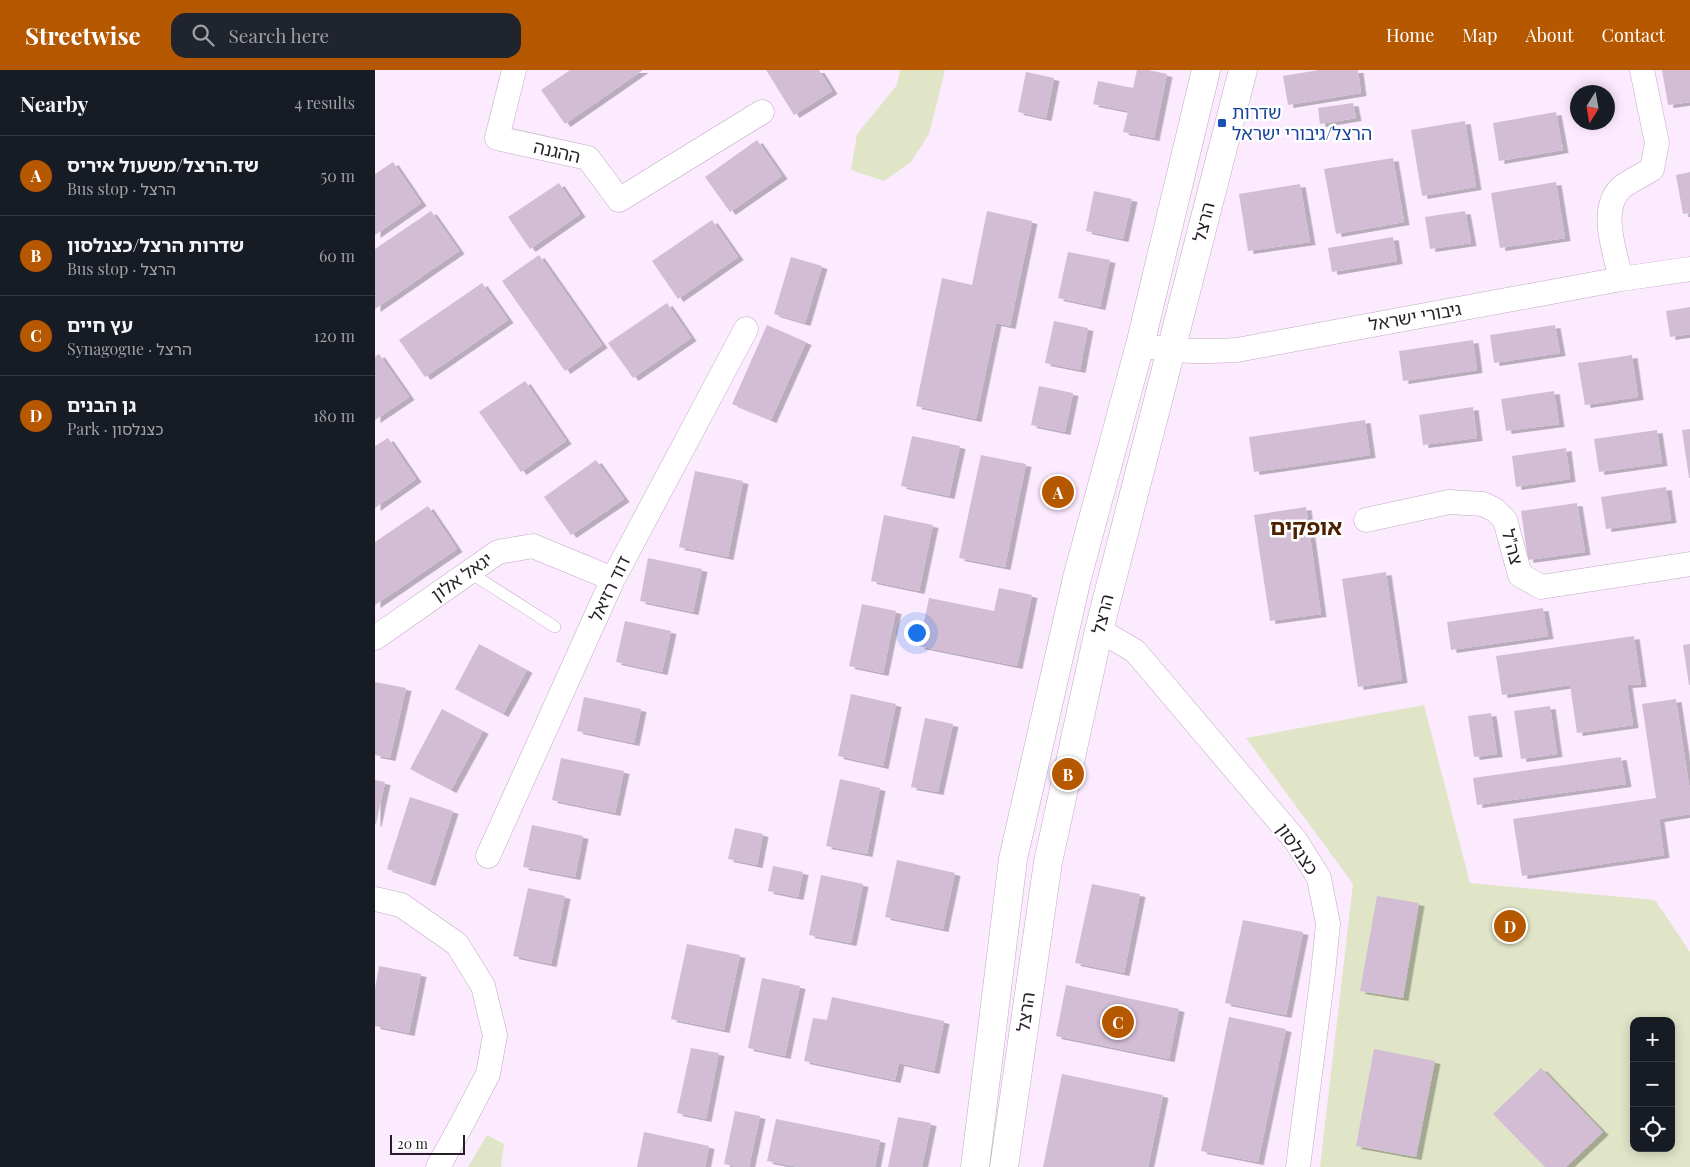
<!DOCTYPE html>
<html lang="en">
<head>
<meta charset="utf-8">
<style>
	body { margin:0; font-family:"Playfair Display","Noto Sans Hebrew",serif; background:#20242c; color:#f1f3f6 }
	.controls { position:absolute; right:15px; bottom:15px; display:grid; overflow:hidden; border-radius:10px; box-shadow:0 2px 12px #0003 }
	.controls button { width:45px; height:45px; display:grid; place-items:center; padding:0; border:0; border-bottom:1px solid #363941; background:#171b24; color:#f1f3f6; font:25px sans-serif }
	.compass { position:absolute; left:1195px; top:15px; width:45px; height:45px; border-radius:50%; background:#171b24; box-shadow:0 2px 12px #0003; rotate:191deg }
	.scale { position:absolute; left:15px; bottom:12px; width:75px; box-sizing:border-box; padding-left:5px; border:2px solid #261e27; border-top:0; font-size:14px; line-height:18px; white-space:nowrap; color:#261e27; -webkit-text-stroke:4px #fefefe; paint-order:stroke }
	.you { position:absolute; left:541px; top:562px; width:18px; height:18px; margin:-12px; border:4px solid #fff; border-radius:50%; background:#1a73e8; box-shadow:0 0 0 8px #1a73e833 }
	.badge { display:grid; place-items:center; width:32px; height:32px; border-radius:50%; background:#b55800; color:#fff; font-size:16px; font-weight:700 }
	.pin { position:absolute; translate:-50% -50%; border:2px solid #fff; box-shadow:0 1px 5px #0006 }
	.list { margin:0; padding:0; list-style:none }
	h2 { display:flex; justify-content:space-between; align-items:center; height:65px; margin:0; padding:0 20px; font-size:21px }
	h2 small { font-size:16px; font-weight:400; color:#9ea1a6 }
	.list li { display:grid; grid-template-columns:32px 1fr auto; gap:15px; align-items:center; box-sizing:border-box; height:80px; padding:0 20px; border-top:1px solid #363941 }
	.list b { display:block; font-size:19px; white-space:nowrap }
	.list p { margin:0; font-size:16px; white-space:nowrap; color:#9ea1a6 }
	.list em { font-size:16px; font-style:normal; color:#9ea1a6 }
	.icon { flex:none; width:28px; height:28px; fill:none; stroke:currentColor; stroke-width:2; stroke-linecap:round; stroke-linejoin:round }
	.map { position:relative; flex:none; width:1315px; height:1097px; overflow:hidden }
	header { display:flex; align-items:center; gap:30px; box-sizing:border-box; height:70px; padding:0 25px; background:#b55800; color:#fff }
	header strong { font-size:24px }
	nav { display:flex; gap:28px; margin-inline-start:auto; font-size:18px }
	.search { width:350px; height:45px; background:#20242c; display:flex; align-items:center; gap:12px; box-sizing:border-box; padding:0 18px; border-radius:15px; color:#9ea1a6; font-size:19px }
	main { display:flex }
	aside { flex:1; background:#171b24 }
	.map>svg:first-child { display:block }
	.green { fill:#e0e5c7; fill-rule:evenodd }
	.building { fill:#d2bdd5; filter:url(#shadow) }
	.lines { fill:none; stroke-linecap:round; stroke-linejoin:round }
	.lane-casing { stroke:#bfaac2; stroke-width:12 }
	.street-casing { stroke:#bfaac2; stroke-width:25 }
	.secondary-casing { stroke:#bfaac2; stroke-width:29 }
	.lane { stroke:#fff; stroke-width:11 }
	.street { stroke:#fff; stroke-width:24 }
	.secondary { stroke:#fff; stroke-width:28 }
	.transit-dot { fill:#1a4fb4; stroke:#fefefe; stroke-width:2 }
	.labels { text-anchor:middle; stroke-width:5; stroke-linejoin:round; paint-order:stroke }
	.transit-label { font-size:18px; fill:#164399; stroke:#fefefe; text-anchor:start }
	.street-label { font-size:18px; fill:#261e27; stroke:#fefefe }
	.district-label { font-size:22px; font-weight:bold; fill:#4c2000; stroke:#fefefe }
</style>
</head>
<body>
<header>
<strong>Streetwise</strong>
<div class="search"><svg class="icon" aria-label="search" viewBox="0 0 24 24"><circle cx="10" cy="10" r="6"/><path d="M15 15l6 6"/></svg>Search here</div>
<nav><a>Home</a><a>Map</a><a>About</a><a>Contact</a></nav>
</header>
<main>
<aside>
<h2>Nearby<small>4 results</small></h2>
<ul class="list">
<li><span class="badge">A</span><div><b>שד.הרצל/משעול איריס</b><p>Bus stop · הרצל</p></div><em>50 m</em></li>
<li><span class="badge">B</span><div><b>שדרות הרצל/כצנלסון</b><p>Bus stop · הרצל</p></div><em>60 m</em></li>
<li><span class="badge">C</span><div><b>עץ חיים</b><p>Synagogue · הרצל</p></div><em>120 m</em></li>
<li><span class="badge">D</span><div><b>גן הבנים</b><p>Park · כצנלסון</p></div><em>180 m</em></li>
</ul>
</aside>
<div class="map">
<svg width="1315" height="1097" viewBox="0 0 1315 1097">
	<defs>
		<filter id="shadow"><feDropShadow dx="5.5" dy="3" stdDeviation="0" flood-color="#0004"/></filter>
	</defs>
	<rect width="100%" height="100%" fill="#fceafe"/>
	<path class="green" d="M525 0H570L554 64 536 92 509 111 476 100 482 64 522 15Z
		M1049 635 1095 813 1280 830 1315 882V1097H945L978 814 871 668ZM1259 951H1296V1078H1259Z
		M112 1065 129 1074 126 1097H93Z"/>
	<path class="building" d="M195 0H268L190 54 166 20Z
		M391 0H444L457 21 419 45Z
		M762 0H773L792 4 779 68 748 62 753 41 718 34 723 11 758 18Z
		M944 0H983L986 23 913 35 908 6Z
		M1287 0H1315V32L1293 35Z
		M651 2 679 8 671 48 643 42Z
		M978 33 981 48 945 54 943 38Z
		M1181 42 1188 80 1124 91 1118 53Z
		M1090 51 1101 117 1047 126 1036 60Z
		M382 70 407 106 355 142 330 107Z
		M1018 88 1029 152 961 164 949 99Z
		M18 92 46 133 0 165V104Z
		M1315 102V143L1308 144 1301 105Z
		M1181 112 1190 168 1125 178 1116 123Z
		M184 113 205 144 155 179 133 147Z
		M925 114 935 172 873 181 864 124Z
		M719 121 757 129 748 169 711 161Z
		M56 141 84 181 0 239V179Z
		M612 141 657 151 635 256 621 253 601 349 541 336 567 208 597 215Z
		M1090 141 1096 173 1055 179 1050 147Z
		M337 150 363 187 303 229 277 191Z
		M1018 167 1022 191 957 202 953 178Z
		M693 182 735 190 725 237 683 228Z
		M164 185 227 275 190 301 127 211Z
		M416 187 447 196 430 253 399 244Z
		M107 213 133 250 50 307 24 270Z
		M292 233 316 268 258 308 233 273Z
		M1315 237V264L1295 267 1291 241Z
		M679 251 713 258 705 300 670 293Z
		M392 255 431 272 396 350 357 334Z
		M1180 255 1185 283 1119 293 1115 265Z
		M1098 270 1102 300 1028 311 1024 281Z
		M4 284 34 327 0 350V287Z
		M1257 285 1263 327 1210 335 1203 293Z
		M150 311 191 371 146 402 104 342Z
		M664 316 698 323 690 362 656 355Z
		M1179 321 1184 354 1131 361 1126 329Z
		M1098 337 1102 368 1048 375 1044 345Z
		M990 350 995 385 879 402 874 367Z
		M1315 359V408H1314L1307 360Z
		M1282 360 1287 393 1224 402 1219 369Z
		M537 366 585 376 574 426 526 416Z
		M13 368 41 409 0 438V376Z
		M1191 378 1195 409 1141 417 1137 386Z
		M606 385 651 394 630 497 584 488Z
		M221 390 249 429 196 465 169 427Z
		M320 401 368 411 353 487 304 477Z
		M1291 417 1296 450 1231 459 1226 427Z
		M1202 433 1210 482 1153 490 1146 441Z
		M53 436 82 479 0 535V472Z
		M931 437 946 544 895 551 879 445Z
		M509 445 558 455 544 521 496 511Z
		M273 488 327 499 318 542 265 531Z
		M1011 502 1027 610 983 617 967 509Z
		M624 518 657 525 642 596 544 576 554 528 619 541Z
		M487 534 521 541 508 603 474 596Z
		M1168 538 1173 566 1076 580 1072 552Z
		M250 551 296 561 287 602 241 592Z
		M1259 566 1266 614 1252 615 1258 655 1202 663 1195 615 1127 625 1121 586Z
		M104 574 152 600 128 644 80 619Z
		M1315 574V615H1314L1308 575Z
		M0 612 31 618 15 688 0 685Z
		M476 624 521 634 508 696 463 686Z
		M209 627 266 639 259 673 202 661Z
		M1301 629 1315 722V744L1284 749 1289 785 1147 806 1138 749 1281 728 1267 634Z
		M1175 636 1182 684 1146 689 1139 641Z
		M67 639 108 661 76 720 35 699Z
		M1116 643 1122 684 1099 687 1093 646Z
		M550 648 578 654 563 722 536 717Z
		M1246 687 1251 714 1102 735 1098 708Z
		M186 688 249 701 240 743 177 730Z
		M465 709 505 718 492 784 451 776Z
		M0 710 10 712 1 754 0 753Z
		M35 727 78 741 55 813 12 799Z
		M157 755 208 766 200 807 148 797Z
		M360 758 388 764 382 795 353 789Z
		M522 790 580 803 568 859 510 847Z
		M398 796 428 802 423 827 393 821Z
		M446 805 488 814 476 873 434 865Z
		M717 814 765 824 749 903 700 893Z
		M153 818 190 826 176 894 138 886Z
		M1002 826 1044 833 1028 928 985 921Z
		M868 850 928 862 911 945 850 933Z
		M312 874 365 885 349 960 296 949Z
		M4 896 46 904 34 963 0 956V919Z
		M387 908 425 916 410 986 373 978Z
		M691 915 804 939 794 989 681 966Z
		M457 927 569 951 559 1001 524 993 520 1010 429 991 438 948 452 950Z
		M854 947 911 959 883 1092 826 1081Z
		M316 978 344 983 331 1049 302 1043Z
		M999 979 1060 991 1041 1087 981 1076Z
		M1166 998 1228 1062 1191 1097H1170L1118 1044Z
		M687 1004 788 1025 773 1097H668Z
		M360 1041 385 1046 374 1097H363L349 1094Z
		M523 1047 556 1053 547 1097H513Z
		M401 1049 505 1070 500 1097H424L392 1091Z
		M269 1062 334 1076 330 1097H262Z"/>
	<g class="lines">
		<defs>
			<path id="lane" d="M94 502 180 557"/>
			<path id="street" d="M139 0 122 68 213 88 244 130 387 42
				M1246 209C1240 182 1223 138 1247 117 1256 110 1268 105 1277 99L1282 73 1267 0
				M765 275C801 282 825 282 862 280L1246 209 1315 199
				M991 450 1074 432 1108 434 1120 440 1130 450 1145 505 1166 517 1315 494
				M724 560 760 581 921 771 944 808 953 854 948 903 923 1097
				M0 568 123 482 158 476 238 509
				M113 786 238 509 371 259
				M0 829 26 835 82 874 108 916 120 965 113 1004 89 1050 63 1097"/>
			<path id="secondary" d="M600 1097 638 789 702 508 765 275 831 0
				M629 1097 673 792 724 560 868 0"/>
		</defs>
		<use href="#lane" class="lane-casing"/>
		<use href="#street" class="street-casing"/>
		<use href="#secondary" class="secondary-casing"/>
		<use href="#lane" class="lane"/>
		<use href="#street" class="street"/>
		<use href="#secondary" class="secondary"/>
	</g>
	<rect class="transit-dot" x="842" y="48" width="10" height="10" rx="2.5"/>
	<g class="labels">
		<g class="transit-label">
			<text x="857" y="49">שדרות<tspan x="857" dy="21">הרצל/גיבורי ישראל</tspan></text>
		</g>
		<g class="street-label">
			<text transform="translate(182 82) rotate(13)" y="6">ההגנה</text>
			<text transform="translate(829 152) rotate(-76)" y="6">הרצל</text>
			<text transform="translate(1040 247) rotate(-10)" y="6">גיבורי ישראל</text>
			<text transform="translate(1137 477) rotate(75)" y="6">צה"ל</text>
			<text transform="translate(87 507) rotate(-35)" y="6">יגאל אלון</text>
			<text transform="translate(235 519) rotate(-64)" y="6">דוד רזיאל</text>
			<text transform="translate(728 544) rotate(-76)" y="6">הרצל</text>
			<text transform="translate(922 779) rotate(55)" y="6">כצנלסון</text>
			<text transform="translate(651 942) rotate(-82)" y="6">הרצל</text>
		</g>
		<g class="district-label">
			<text x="931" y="465">אופקים</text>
		</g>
	</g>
</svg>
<div class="controls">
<button>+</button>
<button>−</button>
<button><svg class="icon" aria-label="locate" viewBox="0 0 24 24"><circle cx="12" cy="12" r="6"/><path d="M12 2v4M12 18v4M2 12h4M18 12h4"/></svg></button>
</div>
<svg class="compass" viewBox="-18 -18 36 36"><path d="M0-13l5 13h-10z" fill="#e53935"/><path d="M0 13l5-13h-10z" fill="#9ea1a6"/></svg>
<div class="scale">20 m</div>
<div class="you"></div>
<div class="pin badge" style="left:683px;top:422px">A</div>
<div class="pin badge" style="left:693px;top:704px">B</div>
<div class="pin badge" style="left:743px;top:952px">C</div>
<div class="pin badge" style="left:1135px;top:856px">D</div>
</div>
</main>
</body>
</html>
